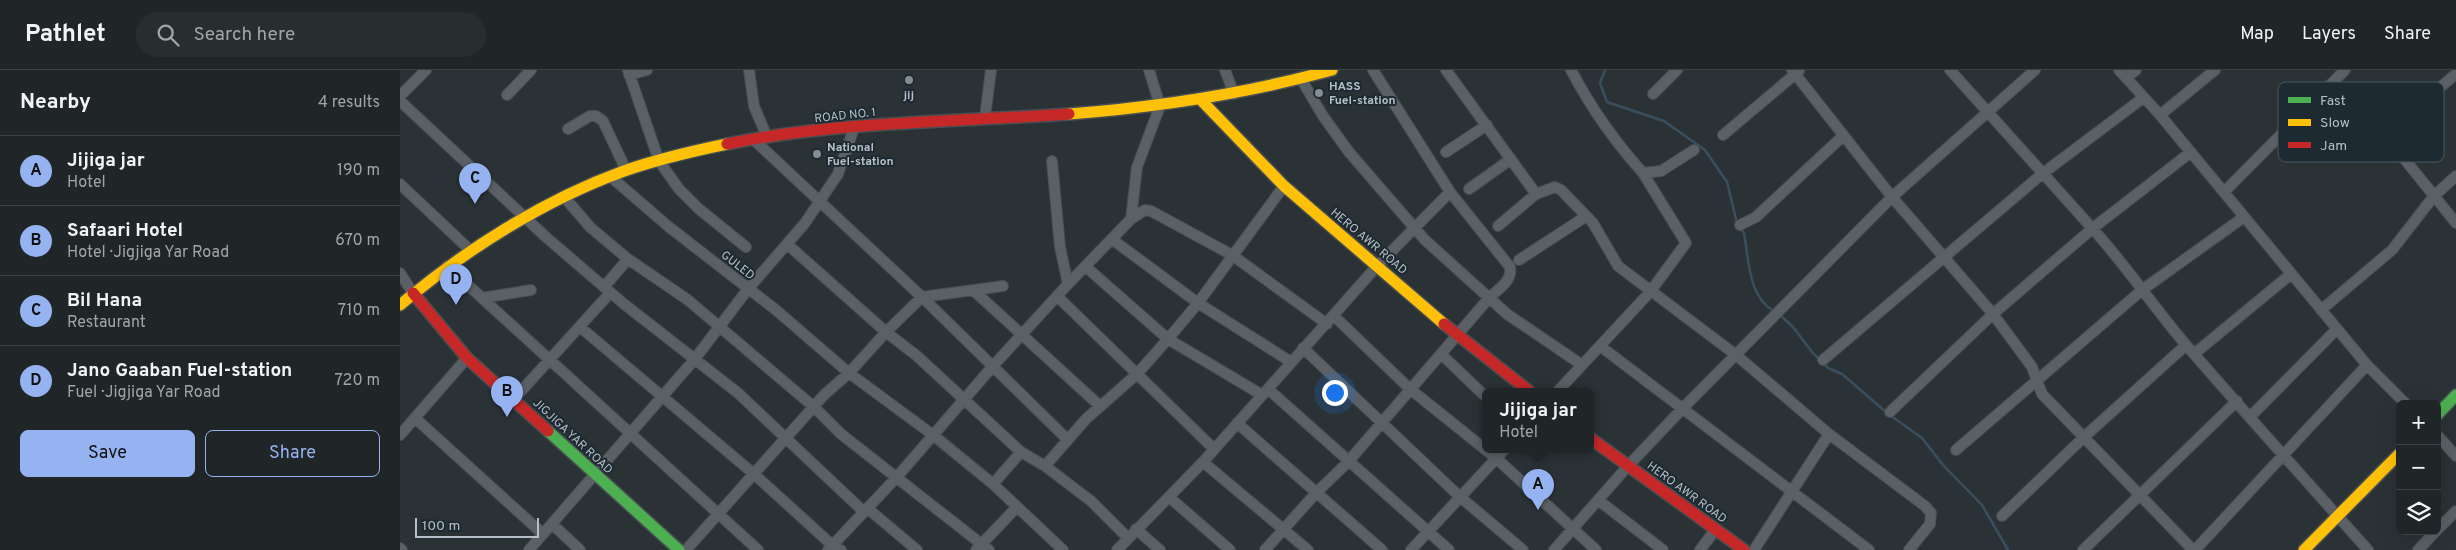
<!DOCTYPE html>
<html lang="en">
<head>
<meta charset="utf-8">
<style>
	body { margin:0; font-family:Overpass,sans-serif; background:#282e30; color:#f1f3f6 }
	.controls { position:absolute; right:15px; bottom:15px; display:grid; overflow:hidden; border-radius:8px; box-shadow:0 5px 20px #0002 }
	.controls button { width:45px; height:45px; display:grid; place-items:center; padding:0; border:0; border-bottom:1px solid #3d4345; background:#202628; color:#f1f3f6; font:25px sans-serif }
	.scale { position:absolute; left:15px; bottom:12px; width:124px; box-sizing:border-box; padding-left:5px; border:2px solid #b5bfc7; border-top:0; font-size:14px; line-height:18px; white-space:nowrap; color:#b5bfc7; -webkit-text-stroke:4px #1e2a31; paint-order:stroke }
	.you { position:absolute; left:934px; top:322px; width:18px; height:18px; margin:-12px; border:4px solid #fff; border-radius:50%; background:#1a73e8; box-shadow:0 0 0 8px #1a73e833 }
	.badge { display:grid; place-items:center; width:32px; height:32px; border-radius:50%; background:#95b2f1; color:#111; font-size:16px; font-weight:700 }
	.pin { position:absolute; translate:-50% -41px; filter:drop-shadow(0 1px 2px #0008) }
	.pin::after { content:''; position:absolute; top:26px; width:18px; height:15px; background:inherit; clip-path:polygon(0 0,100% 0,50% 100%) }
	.popup { position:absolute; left:1082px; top:318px; width:112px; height:65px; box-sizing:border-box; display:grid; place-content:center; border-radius:8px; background:#202628; filter:drop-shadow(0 1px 4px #0005); font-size:16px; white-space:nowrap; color:#a2a5a8 }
	.popup b { font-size:19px; color:#f1f3f6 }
	.popup::after { content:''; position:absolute; left:50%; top:100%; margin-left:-10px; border:10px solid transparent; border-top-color:#202628 }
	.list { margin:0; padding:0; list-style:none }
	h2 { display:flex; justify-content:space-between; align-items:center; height:65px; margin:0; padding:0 20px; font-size:21px }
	h2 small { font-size:16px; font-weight:400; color:#a2a5a8 }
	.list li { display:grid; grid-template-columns:32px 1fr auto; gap:15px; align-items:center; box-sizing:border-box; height:70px; padding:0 20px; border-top:1px solid #3d4345 }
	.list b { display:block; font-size:19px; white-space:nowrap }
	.list p { margin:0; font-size:16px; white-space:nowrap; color:#a2a5a8 }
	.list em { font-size:16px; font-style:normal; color:#a2a5a8 }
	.actions { display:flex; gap:10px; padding:15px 20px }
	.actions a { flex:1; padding:11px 0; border:1px solid #95b2f1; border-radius:8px; text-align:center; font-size:18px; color:#95b2f1 }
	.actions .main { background:#95b2f1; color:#111 }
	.icon { flex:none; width:28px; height:28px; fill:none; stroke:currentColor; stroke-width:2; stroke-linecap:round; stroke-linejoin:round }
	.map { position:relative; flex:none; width:2056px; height:480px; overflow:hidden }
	header { display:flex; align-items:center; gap:30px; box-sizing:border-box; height:70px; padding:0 25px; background:#202628; border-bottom:1px solid #3d4345 }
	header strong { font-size:24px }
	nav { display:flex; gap:28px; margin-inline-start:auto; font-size:18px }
	.search { width:350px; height:45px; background:#282e30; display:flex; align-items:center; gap:12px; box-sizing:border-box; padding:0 18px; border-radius:28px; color:#a2a5a8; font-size:19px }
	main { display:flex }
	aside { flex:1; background:#202628 }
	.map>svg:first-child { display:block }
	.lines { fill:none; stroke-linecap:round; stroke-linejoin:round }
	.stream { stroke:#3a4f5d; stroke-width:2.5 }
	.street-casing { stroke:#484e51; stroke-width:12 }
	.fast-casing { stroke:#484e51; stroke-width:14 }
	.slow-casing { stroke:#484e51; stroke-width:14 }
	.jam-casing { stroke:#484e51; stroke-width:14 }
	.street { stroke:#5a6065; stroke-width:10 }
	.fast { stroke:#4caf50; stroke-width:11 }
	.slow { stroke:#ffc107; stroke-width:11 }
	.jam { stroke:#c62828; stroke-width:11 }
	.poi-dot { fill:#858e94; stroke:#1e2a31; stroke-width:2 }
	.labels { text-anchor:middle; stroke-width:4; stroke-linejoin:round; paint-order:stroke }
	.poi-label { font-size:12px; font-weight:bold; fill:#b5bfc7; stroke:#1e2a31; text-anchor:start }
	.street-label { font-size:12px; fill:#b5bfc7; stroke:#1e2a31 }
	.key { fill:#1e2a31; stroke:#4b575e; stroke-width:1 }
	.key-label { font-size:14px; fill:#b5bfc7 }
</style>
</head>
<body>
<header>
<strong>Pathlet</strong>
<div class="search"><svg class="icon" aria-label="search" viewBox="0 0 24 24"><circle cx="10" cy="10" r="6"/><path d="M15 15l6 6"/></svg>Search here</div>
<nav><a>Map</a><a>Layers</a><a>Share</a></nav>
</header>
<main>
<aside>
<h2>Nearby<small>4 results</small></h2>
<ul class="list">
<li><span class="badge">A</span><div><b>Jijiga jar</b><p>Hotel</p></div><em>190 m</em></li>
<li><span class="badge">B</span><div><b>Safaari Hotel</b><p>Hotel · Jigjiga Yar Road</p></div><em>670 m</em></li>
<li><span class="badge">C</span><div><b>Bil Hana</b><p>Restaurant</p></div><em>710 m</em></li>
<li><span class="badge">D</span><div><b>Jano Gaaban Fuel-station</b><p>Fuel · Jigjiga Yar Road</p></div><em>720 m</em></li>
</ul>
<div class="actions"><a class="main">Save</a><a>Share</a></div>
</aside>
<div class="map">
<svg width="2056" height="480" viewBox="0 0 2056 480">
	<rect width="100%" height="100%" fill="#2b3236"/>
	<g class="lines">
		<path class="stream" d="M1205 0 1200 13 1207 32 1264 51 1305 80 1327 112 1337 153
			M1340 158 1344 163C1349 190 1348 227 1374 241
			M1379 244 1393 257 1412 282 1428 298 1442 304 1486 342
			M1491 346 1522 368 1543 395 1582 435 1608 480"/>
		<defs>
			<path id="street" d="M228 0 259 91 279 119 299 139 346 177
				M349 0 354 36 367 67
				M825 0 834 24
				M1046 0 1136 124
				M1171 0C1191 38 1215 72 1243 103L1261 101 1294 80
				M1392 0 1492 127 1593 244 1632 297 1642 324 1793 480
				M1550 0C1597 53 1645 105 1692 158 1726 195 1754 238 1787 276 1847 345 1907 412 1968 480
				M1719 0 1760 45 1967 295 2006 334
				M2056 4 2005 47 1994 62 1998 81 2056 153
				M229 5 247 0
				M1726 8 1736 0
				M901 9 923 46 949 82 1025 170 1107 244 1182 295
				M1253 24 1277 0
				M107 25 131 0
				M0 26 26 0
				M0 31 147 168 224 234 338 323 463 441
				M1760 45 1815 0
				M585 47 591 0
				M168 59 190 46H196L203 51 226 100
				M1323 65 1399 1
				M353 69 522 227 667 369
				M1046 82 1087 55
				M652 91 660 177 668 214
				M211 107 269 157 376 240 449 303 533 365 593 414 663 480
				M0 114 70 180
				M1069 119 1111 89
				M1824 122 1945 0
				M165 128 191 158 228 189 288 230 414 337 441 364 589 480
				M731 149 737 97 760 36 749 0
				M1340 155 1356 147 1443 66
				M1098 156 1136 124 1155 117 1161 120 1193 153 1218 196 1336 285 1429 364 1525 436 1531 443 1530 454 1509 480
				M713 170 798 233 891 292
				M387 174 486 262 522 227 603 216
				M1119 190 1185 147
				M47 196 358 480
				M686 197 768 269 862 325
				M0 203 13 223
				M204 217 228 189
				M573 220 700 336
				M658 227 813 378
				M82 228 131 220
				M1921 240 1992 180 2034 126 2056 106
				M934 246 1010 319 1096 388 1196 480
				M180 257 354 404 432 475 441 480
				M1200 276 1469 480
				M903 278 1059 426 1123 480
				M1041 284 1086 327
				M1794 284 1891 204
				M1423 290 1642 104 1743 28
				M868 319 1049 480
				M1158 321 1250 222 1286 173 1243 103
				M113 330 210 223
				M1490 342 1593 244 1693 158 1791 82
				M1850 347 1937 259
				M15 348 143 464
				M837 353 982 480
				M0 365 67 288
				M2037 365 2056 386
				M1556 380 1742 220 1844 147
				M803 392 908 480
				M593 414 621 382
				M769 427 830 480
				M1198 430 1263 480
				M467 438 517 480
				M1602 446 1684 367 1786 275
				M153 455 180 480
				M736 459 760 480
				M2037 460 2056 441
				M728 468 691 431 645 396 686 349 737 304 768 269 798 233 884 116
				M0 478 2 480
				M129 480 294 290 348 219 405 153 438 104 454 58
				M286 480 424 325 449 303 486 262 517 286 621 382 645 396
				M428 480 496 408 593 296 668 214 731 149 745 140 751 141 832 185 927 254
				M576 480 616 438
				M717 480 803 392 977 196 1050 122
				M865 480 916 423 948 392 1089 228C1098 219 1113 211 1110 197L1050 122 973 0
				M1011 480 1105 379
				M1154 480 1228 396 1282 339 1492 127 1635 0
				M1300 480 1316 459
				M1354 480 1429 364
				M1683 480 1837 331
				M1795 480 1967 295
				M2018 480 2036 461"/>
			<path id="fast" d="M2037 345 2056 325
				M148 361 279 480"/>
			<path id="slow" d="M801 30 884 116 1044 254
				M669 44C758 37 845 24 932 0
				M0 235C65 180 144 130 224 101 258 89 293 81 327 74
				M1904 480 2000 383"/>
			<path id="jam" d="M327 74C439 51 555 52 669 44
				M13 223 67 288 148 361
				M1044 254 1129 321
				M1190 368 1344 480"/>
		</defs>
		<use href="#street" class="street-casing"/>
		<use href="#fast" class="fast-casing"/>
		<use href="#slow" class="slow-casing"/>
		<use href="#jam" class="jam-casing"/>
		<use href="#street" class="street"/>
		<use href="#fast" class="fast"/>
		<use href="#slow" class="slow"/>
		<use href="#jam" class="jam"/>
	</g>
	<g class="poi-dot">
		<circle cx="509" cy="10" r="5"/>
		<circle cx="919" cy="23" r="5"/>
		<circle cx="417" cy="84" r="5"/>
	</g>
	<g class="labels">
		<g class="poi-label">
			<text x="929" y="20">HASS<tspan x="929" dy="14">Fuel-station</tspan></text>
			<text x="509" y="29" text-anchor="middle">jij</text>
			<text x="427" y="81">National<tspan x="427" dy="14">Fuel-station</tspan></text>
		</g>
		<g class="street-label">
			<text transform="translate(445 45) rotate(-6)" y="4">ROAD NO. 1</text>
			<text transform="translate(969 171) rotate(40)" y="4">HERO AWR ROAD</text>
			<text transform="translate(338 195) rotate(38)" y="4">GULED</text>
			<text transform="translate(173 366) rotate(43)" y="4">JIGJIGA YAR ROAD</text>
			<text transform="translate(1287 422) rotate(36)" y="4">HERO AWR ROAD</text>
		</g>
	</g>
	<rect x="1878" y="12" width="166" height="80" rx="8" class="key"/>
	<rect x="1888" y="27" width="23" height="6" fill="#4caf50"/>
	<rect x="1888" y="49" width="23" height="7" fill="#ffc107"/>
	<rect x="1888" y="72" width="23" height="6" fill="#c62828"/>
	<g class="key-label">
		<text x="1920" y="35">Fast</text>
		<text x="1920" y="57">Slow</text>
		<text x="1920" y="80">Jam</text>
	</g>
</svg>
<div class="controls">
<button>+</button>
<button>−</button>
<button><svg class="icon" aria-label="layers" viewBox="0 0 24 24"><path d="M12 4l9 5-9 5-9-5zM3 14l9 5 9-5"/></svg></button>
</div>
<div class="scale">100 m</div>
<div class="you"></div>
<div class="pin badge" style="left:1138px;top:440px">A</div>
<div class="popup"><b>Jijiga jar</b>Hotel</div>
<div class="pin badge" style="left:107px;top:347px">B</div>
<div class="pin badge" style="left:75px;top:134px">C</div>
<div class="pin badge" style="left:56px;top:235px">D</div>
</div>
</main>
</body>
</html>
